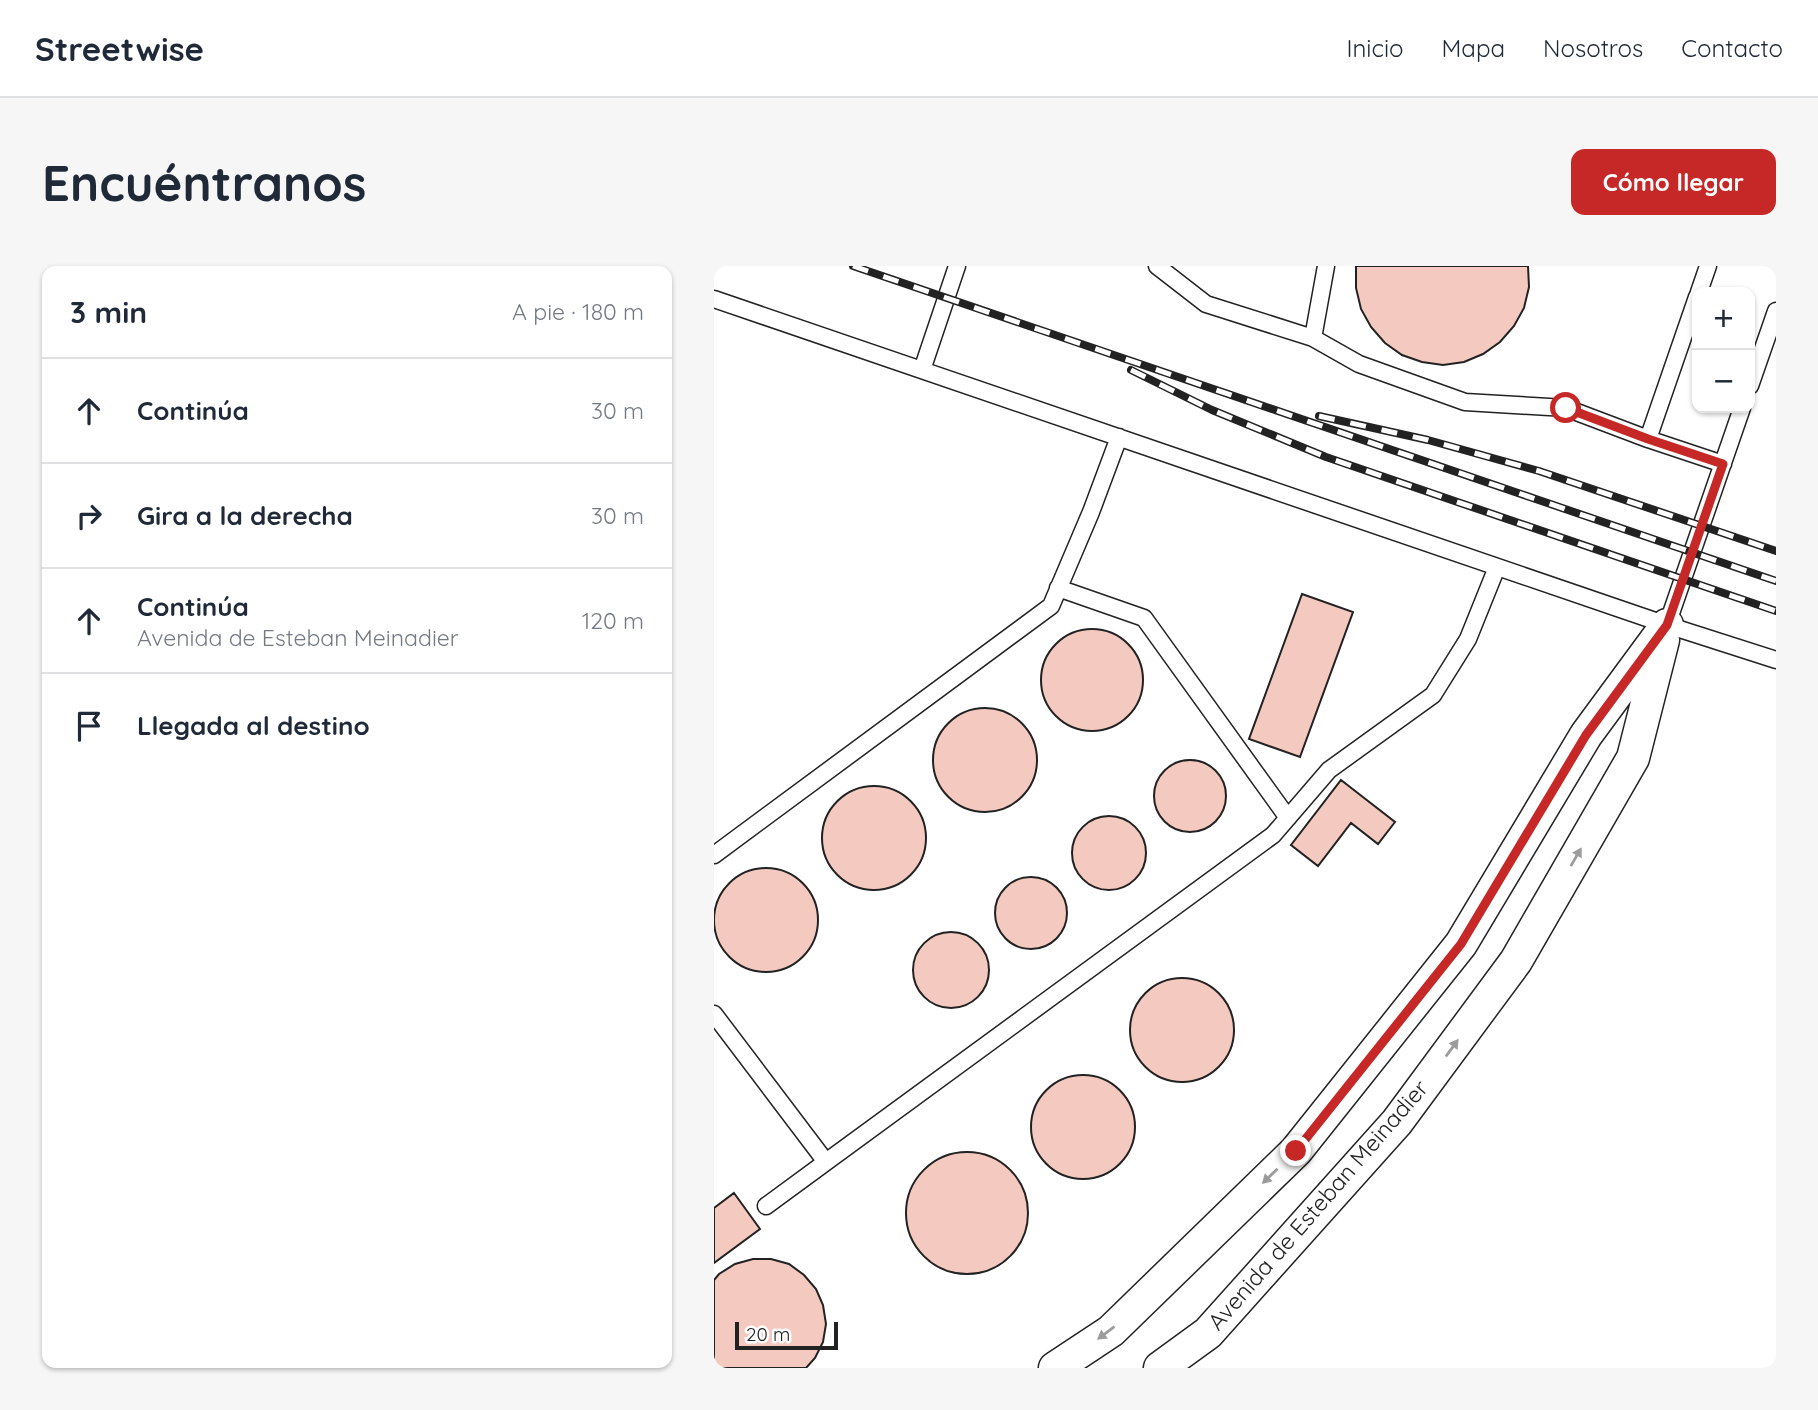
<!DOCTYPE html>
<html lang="es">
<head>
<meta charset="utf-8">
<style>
	body { margin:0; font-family:Quicksand,sans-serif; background:#f6f6f7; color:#1f2937 }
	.controls { position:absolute; right:21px; top:21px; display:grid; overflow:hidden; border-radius:14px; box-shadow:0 2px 5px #0004 }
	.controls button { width:63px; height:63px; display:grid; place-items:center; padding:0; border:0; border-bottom:2px solid #e0e1e3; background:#fff; color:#1f2937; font:35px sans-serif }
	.scale { position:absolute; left:21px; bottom:18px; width:103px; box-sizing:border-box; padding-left:7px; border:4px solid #222; border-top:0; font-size:19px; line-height:24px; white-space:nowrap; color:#222; -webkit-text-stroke:5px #fff; paint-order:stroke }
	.stop { position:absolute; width:21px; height:21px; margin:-16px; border:5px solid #c62828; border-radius:50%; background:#fff }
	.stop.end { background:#c62828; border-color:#fff; box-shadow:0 2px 7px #0008 }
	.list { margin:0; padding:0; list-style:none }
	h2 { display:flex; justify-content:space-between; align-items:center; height:91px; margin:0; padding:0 28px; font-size:30px }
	h2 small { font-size:23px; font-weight:400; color:#747a83 }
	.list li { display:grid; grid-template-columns:46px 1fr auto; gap:21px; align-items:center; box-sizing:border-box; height:105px; padding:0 28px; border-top:2px solid #e0e1e3 }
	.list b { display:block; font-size:26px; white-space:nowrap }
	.list p { margin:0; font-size:23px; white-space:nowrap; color:#747a83 }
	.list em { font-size:23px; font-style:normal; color:#747a83 }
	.icon { flex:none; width:38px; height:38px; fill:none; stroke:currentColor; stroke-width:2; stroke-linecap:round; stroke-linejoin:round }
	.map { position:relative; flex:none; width:1062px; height:1102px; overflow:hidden; border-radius:14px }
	header { display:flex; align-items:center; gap:42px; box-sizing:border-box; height:98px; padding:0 35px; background:#fff; border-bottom:2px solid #e0e1e3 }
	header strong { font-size:33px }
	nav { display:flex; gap:38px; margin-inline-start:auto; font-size:24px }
	.intro { display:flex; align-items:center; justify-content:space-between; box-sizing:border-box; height:168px; padding:0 42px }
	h1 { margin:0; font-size:49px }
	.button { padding:18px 32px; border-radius:14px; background:#c62828; color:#fff; font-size:24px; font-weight:700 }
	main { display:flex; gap:42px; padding:0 42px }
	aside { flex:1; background:#fff; border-radius:14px; box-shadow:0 2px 5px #0004 }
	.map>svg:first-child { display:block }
	.building { fill:#f3c9c0; stroke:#222; stroke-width:2 }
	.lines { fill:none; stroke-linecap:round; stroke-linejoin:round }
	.service-casing { stroke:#222; stroke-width:19 }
	.minor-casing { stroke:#222; stroke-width:35 }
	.service { stroke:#fff; stroke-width:16 }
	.minor { stroke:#fff; stroke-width:32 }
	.rail-casing { stroke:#222; stroke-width:8 }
	.rail { stroke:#fff; stroke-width:5; stroke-dasharray:16; stroke-linecap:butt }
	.oneway { fill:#9c9c9c }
	.route { stroke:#c62828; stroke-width:9 }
	.labels { text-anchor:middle; stroke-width:5; stroke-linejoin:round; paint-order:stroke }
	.street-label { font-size:23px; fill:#222; stroke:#fff }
</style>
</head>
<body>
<header>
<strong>Streetwise</strong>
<nav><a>Inicio</a><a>Mapa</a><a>Nosotros</a><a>Contacto</a></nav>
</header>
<div class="intro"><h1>Encuéntranos</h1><a class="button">Cómo llegar</a></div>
<main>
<aside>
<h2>3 min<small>A pie · 180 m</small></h2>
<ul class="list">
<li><svg class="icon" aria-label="ahead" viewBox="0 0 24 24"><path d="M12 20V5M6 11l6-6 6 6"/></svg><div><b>Continúa</b></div><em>30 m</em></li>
<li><svg class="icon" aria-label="right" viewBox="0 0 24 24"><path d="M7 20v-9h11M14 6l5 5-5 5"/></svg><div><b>Gira a la derecha</b></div><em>30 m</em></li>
<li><svg class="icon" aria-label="ahead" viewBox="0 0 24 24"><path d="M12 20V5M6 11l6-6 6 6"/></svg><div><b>Continúa</b><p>Avenida de Esteban Meinadier</p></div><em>120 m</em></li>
<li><svg class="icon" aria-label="arrive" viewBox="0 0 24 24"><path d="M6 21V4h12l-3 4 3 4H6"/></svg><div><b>Llegada al destino</b></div></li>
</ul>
</aside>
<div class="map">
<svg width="1062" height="1102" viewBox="0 0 1062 1102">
	<rect width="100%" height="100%" fill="#fff"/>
	<path class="building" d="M642 0H814L815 21 810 42 800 60 786 76 769 88 750 96 729 99 708 96 688 89 671 77 657 61 647 43 642 22Z
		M588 328 639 346 586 491 535 473Z
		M327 414a51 51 0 1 1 102 0a51 51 0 1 1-102 0Z
		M219 494a52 52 0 1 1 104 0a52 52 0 1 1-104 0Z
		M440 530a36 36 0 1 1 72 0a36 36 0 1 1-72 0Z
		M627 514 681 556 664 578 637 557 604 600 577 579Z
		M108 572a52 52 0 1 1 104 0a52 52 0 1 1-104 0Z
		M358 587a37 37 0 1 1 74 0a37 37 0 1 1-74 0Z
		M0 654a52 52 0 1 1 104 0a52 52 0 1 1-104 0Z
		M281 647a36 36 0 1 1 72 0a36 36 0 1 1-72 0Z
		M199 704a38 38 0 1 1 76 0a38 38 0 1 1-76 0Z
		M416 764a52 52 0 1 1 104 0a52 52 0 1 1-104 0Z
		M317 861a52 52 0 1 1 104 0a52 52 0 1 1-104 0Z
		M192 947a61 61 0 1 1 122 0a61 61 0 1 1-122 0Z
		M20 927 46 963 0 997V942Z
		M39 993H57L75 998 90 1009 102 1023 109 1039 112 1058 109 1076 101 1092 92 1102H1L0 1101V1014L5 1008 21 998Z"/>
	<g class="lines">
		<defs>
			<path id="service" d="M443 0 492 38 599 72
				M612 0 599 72 645 98 751 136 852 142 934 173
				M985 26 994 0
				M983 31 934 173 1009 198
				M0 33 953 359 1028 142
				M208 104 243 0
				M1036 120 1062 45
				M344 322 430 352 574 552
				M953 359 1062 394
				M0 589 337 340 377 246 405 171
				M0 748 112 896 559 569 615 504 719 429 754 373 783 301
				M52 940 112 896"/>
			<path id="minor" d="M341 1102 397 1065 582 885 747 678 872 469 953 359
				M446 1102 494 1067 683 856 802 695 919 492 949 374"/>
		</defs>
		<use href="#service" class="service-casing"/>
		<use href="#minor" class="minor-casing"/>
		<use href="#service" class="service"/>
		<use href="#minor" class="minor"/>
		<defs>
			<path id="rail" d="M139 0 1062 315
				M417 104 498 144 612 191 1062 345
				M605 150 714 174 825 205 1062 285"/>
		</defs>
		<use href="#rail" class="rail-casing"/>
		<use href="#rail" class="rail"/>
	</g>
	<defs><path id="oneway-solid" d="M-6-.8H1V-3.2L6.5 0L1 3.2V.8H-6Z" transform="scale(1.75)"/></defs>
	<g class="oneway">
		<use href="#oneway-solid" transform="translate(862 591) rotate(-60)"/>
		<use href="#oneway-solid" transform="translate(738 782) rotate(-54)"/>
		<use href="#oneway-solid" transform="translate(556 910) rotate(136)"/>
		<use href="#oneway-solid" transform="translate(392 1067) rotate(143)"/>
	</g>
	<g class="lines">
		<path class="route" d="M582 885 747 678 872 469 953 359 1009 198 934 173 852 142"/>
	</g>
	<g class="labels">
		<g class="street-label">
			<text transform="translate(604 939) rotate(-49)" y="8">Avenida de Esteban Meinadier</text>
		</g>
	</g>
</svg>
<div class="controls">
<button>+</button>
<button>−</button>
</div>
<div class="scale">20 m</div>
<div class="stop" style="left:852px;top:142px"></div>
<div class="stop end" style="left:582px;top:885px"></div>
</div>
</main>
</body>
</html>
